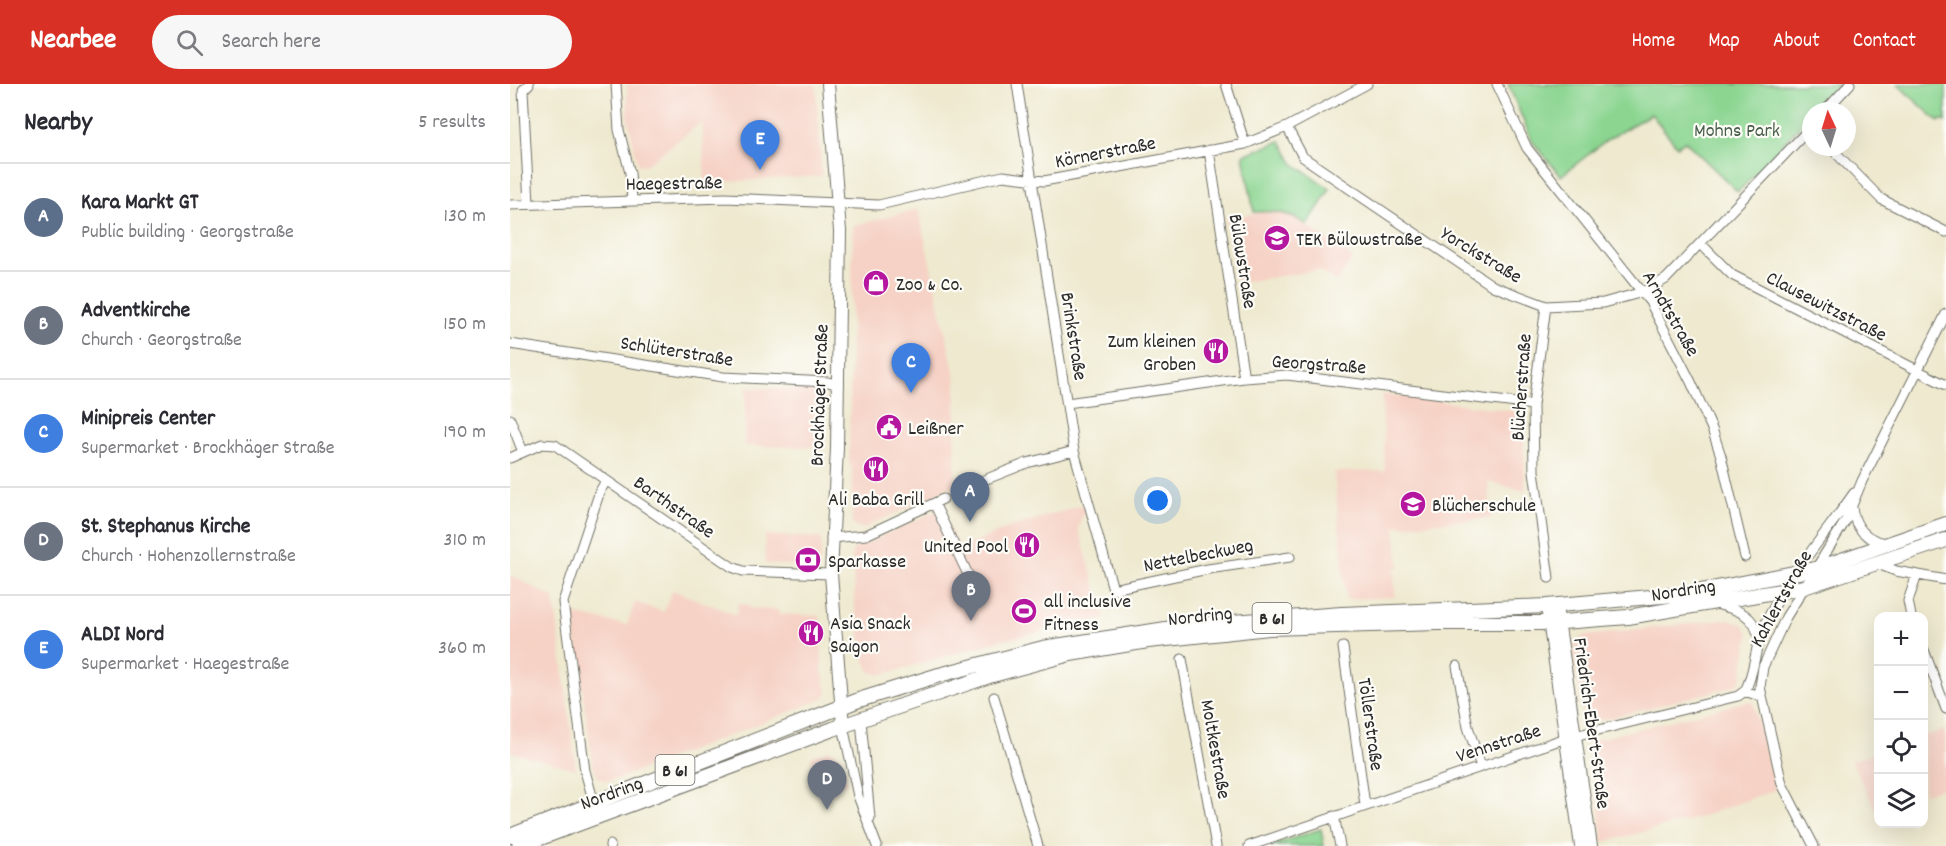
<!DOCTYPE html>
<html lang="en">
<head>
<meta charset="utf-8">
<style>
	body { margin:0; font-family:Dekko,sans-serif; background:#f7f7f7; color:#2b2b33 }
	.controls { position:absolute; right:18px; bottom:18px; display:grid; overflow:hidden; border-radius:12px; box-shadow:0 6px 24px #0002 }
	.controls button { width:54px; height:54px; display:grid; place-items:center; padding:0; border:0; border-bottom:2px solid #e1e1e2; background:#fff; color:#2b2b33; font:30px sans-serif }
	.compass { position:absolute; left:1292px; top:18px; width:54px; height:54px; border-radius:50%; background:#fff; box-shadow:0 6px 24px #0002; rotate:356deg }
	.you { position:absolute; left:648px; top:417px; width:21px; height:21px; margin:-15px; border:4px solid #fff; border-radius:50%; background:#1a73e8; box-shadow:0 0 0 9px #1a73e833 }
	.badge { display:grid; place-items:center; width:39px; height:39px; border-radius:50%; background:#d93025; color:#fff; font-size:20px; font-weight:700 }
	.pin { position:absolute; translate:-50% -50px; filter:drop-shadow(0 2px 3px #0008) }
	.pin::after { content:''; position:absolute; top:32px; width:21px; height:18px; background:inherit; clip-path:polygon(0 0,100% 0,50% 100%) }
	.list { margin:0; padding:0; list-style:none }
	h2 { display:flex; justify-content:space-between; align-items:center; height:78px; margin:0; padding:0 24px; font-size:26px }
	h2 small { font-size:20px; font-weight:400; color:#7c7c81 }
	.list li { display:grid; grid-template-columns:39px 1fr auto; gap:18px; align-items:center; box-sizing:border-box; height:108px; padding:0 24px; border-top:2px solid #e1e1e2 }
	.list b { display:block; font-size:22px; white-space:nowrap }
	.list p { margin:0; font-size:20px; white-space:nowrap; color:#7c7c81 }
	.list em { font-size:20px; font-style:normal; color:#7c7c81 }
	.icon { flex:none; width:33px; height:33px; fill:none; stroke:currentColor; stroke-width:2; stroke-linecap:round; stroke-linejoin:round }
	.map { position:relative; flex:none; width:1436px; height:762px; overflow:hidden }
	header { display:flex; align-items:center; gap:36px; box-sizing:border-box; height:84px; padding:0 30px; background:#d93025; color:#fff }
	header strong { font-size:28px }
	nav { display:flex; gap:33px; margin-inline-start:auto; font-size:21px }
	.search { width:420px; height:54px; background:#f7f7f7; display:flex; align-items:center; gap:15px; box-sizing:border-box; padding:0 21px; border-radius:33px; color:#7c7c81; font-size:22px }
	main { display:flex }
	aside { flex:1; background:#fff }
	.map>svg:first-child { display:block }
	.built { fill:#f6d1c5 }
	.green { fill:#8bd591; stroke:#5b805e; stroke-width:1.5 }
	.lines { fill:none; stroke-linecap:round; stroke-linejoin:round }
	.street-casing { stroke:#6f6e64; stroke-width:11 }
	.secondary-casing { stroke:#6f6e64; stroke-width:14 }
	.primary-casing { stroke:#6f6e64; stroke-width:16 }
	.street { stroke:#fff; stroke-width:9 }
	.secondary { stroke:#fff; stroke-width:12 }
	.primary { stroke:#fff; stroke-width:14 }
	.labels { text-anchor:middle; stroke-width:4.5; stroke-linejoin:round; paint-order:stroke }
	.shield { fill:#fdfcf7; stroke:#6a6a68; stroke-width:1.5 }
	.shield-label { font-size:18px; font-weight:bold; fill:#2b2b2b }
	.park-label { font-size:20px; fill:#485e4a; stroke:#fdfcf7 }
	.street-label { font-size:20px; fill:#2b2b2b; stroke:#fdfcf7 }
	.poi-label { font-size:20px; fill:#2b2b2b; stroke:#fdfcf7; text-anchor:start }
</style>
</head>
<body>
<header>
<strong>Nearbee</strong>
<div class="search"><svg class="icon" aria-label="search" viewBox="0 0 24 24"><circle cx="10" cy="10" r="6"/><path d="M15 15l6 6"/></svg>Search here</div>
<nav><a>Home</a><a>Map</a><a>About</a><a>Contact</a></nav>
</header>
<main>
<aside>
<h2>Nearby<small>5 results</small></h2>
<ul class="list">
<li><span class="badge" style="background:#5c6f8a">A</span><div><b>Kara Markt GT</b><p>Public building · Georgstraße</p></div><em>130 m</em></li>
<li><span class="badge" style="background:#6b7280">B</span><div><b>Adventkirche</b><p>Church · Georgstraße</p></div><em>150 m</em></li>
<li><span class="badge" style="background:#3f7fe0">C</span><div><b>Minipreis Center</b><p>Supermarket · Brockhäger Straße</p></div><em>190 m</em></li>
<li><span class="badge" style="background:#6b7280">D</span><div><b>St. Stephanus Kirche</b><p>Church · Hohenzollernstraße</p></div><em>310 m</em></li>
<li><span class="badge" style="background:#3f7fe0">E</span><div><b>ALDI Nord</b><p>Supermarket · Haegestraße</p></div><em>360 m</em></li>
</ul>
</aside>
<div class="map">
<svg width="1436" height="762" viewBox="0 0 1436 762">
	<rect width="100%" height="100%" fill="#fdfcf7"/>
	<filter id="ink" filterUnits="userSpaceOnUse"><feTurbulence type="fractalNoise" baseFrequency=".0167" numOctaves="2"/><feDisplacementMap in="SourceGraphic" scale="12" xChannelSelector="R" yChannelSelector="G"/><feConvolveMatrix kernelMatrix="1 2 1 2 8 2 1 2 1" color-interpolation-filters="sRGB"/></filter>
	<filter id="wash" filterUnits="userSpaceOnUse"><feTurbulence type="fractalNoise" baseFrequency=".008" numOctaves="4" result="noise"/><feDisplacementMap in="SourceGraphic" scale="24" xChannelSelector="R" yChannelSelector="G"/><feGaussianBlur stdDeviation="1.35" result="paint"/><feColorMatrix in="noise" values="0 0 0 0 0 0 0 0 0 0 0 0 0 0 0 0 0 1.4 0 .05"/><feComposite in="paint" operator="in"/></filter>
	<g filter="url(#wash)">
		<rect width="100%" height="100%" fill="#eee9cf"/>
		<path class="built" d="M117 0H236L238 3 242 0H306L312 92 195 99 192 38 137 80 128 81 118 35Z
			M408 125 446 296 445 401 354 444 346 443 342 440V384L339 378 343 142Z
			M763 127 784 133 843 174 827 198 809 186 727 199 716 134Z
			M236 304 315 306 313 363 234 362Z
			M872 310 1013 328 1015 407 978 398 981 434 885 442 889 483 884 484 885 513 836 515 824 388 875 387Z
			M573 421 575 426 568 443 595 535 492 556 371 591 360 588 355 577 345 522 342 466 430 425 449 465 501 443Z
			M255 451 311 454V475L304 482 255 480Z
			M0 491 44 514 66 685 0 668Z
			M162 506 227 531 228 519 239 521V524L268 526V530L310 532 312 584 317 608 313 615 110 694 96 697 87 692 83 681 62 530 117 541 125 518 154 528Z
			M1219 535 1234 541 1239 551 1231 596 1227 600 1221 603 1075 640 1064 571 1065 559 1074 552Z
			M1239 617 1243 619 1265 706 1185 735 1093 758 1081 657Z
			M1433 646 1436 652V702L1414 710V652Z
			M320 666 330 673 337 699 315 705 310 688 305 689 301 673Z
			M1368 668V728H1367L1341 677Z"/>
		<path class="green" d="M998 0H1329L1228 108 1175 57 1167 62 1141 30 1098 55 1051 92 1022 57Z
			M1387 0H1436V38L1431 36 1429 38Z
			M771 57 783 79 820 105 797 141C780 129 765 126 744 128L733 71Z
			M811 745 814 762H760Z"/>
	</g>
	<g filter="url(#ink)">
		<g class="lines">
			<defs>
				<path id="street" d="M106 0 109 46 120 89 122 116
					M507 0 564 367 603 505 698 485 780 473
					M716 0 735 60
					M987 0 1017 64 1140 218 1181 298 1202 345 1211 372 1235 473
					M1315 27 1340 0
					M777 43 793 73 812 86 983 202 1036 222 1093 219 1133 208 1156 195 1301 43
					M1320 63 1371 115 1436 148
					M699 66 734 294
					M19 120 13 6 19 0
					M0 121 215 114 369 121 493 92 534 97 735 60 777 43 857 0
					M1191 160 1222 191 1436 301
					M1036 222 1023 321 1024 387 1039 494
					M0 260 213 293 318 298 329 301
					M557 319 734 294 777 291 1023 321
					M0 335 13 368
					M0 374 32 360 45 361 222 483 233 487 321 490
					M459 402 517 379 564 367
					M424 419 462 499
					M1342 424C1345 444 1356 456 1376 459
					M321 454 356 451 433 415
					M1368 480 1386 487 1436 496
					M1206 520C1228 526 1245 530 1249 555
					M1401 532 1398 517 1407 491
					M833 563 855 721
					M1414 566 1436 625
					M672 575 706 762
					M947 582 958 643 971 683
					M1235 607C1246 586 1244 561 1255 540 1277 494 1314 452 1344 409
					M484 613 528 762
					M351 636 360 734
					M333 642 348 712 367 762
					M84 719 75 687 53 518 90 407 96 397
					M824 732 830 762
					M100 761V762
					M739 762 1056 654 1228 612 1235 607 1252 613
					M1304 762 1272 700 1250 603 1253 583 1276 533 1336 436 1352 397 1436 230"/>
				<path id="secondary" d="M318 0 330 147 327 364 321 490 333 642
					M1037 522 1071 762
					M1046 522 1081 762"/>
				<path id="primary" d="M0 752 349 616 429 591 533 564 682 541 832 530 1037 522 1175 510 1305 485 1436 440
					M9 762 323 645 479 592 560 570 638 557 759 544 928 539H1039L1118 533 1294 503 1436 456"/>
			</defs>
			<use href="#street" class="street-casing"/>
			<use href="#secondary" class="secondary-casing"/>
			<use href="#primary" class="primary-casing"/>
			<use href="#street" class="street"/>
			<use href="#secondary" class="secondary"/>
			<use href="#primary" class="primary"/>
		</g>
	</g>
	<defs>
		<symbol id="school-disc" viewBox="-11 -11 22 22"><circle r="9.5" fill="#b5179e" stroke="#fdfcf7"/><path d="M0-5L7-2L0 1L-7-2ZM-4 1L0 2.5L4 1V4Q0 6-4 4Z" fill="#fff"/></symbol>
		<symbol id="shop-disc" viewBox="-11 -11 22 22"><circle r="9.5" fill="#b5179e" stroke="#fdfcf7"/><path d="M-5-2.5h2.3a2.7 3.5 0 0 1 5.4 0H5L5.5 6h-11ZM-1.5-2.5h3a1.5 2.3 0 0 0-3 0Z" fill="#fff"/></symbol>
		<symbol id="restaurant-disc" viewBox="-11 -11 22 22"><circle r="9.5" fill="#b5179e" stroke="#fdfcf7"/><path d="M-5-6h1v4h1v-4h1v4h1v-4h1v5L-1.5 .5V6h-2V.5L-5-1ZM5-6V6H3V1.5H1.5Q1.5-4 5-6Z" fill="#fff"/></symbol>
		<symbol id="civic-disc" viewBox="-11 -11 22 22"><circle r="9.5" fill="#b5179e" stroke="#fdfcf7"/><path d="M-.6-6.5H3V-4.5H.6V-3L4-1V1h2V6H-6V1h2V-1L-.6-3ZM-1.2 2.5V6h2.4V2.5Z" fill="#fff"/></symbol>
		<symbol id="bank-disc" viewBox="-11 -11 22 22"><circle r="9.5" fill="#b5179e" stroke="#fdfcf7"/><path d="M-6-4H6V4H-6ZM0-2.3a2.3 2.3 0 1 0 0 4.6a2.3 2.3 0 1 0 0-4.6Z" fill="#fff"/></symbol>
		<symbol id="stadium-disc" viewBox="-11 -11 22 22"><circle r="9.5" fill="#b5179e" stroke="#fdfcf7"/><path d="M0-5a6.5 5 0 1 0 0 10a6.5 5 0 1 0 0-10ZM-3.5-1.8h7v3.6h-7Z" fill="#fff"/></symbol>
	</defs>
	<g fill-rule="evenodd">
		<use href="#school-disc" x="752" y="139" width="30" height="30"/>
		<use href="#shop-disc" x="351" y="184" width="30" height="30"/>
		<use href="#restaurant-disc" x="691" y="252" width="30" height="30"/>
		<use href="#civic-disc" x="364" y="328" width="30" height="30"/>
		<use href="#restaurant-disc" x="351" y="370" width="30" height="30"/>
		<use href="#school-disc" x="888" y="405" width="30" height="30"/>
		<use href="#restaurant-disc" x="502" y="446" width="30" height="30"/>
		<use href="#bank-disc" x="283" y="461" width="30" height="30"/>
		<use href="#stadium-disc" x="499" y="512" width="30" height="30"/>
		<use href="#restaurant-disc" x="286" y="534" width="30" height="30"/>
	</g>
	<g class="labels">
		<g class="shield">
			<rect x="742.5" y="519" width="39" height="30" rx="4.5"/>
			<rect x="145.5" y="671" width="39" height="30" rx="4.5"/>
		</g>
		<g class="shield-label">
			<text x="762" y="540">B 61</text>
			<text x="165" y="692">B 61</text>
		</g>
		<g class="park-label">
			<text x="1227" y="52">Mohns Park</text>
		</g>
		<g class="street-label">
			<text transform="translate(595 67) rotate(-11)" y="7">Körnerstraße</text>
			<text transform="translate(164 98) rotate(-1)" y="7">Haegestraße</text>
			<text transform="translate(972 170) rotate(31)" y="7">Yorckstraße</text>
			<text transform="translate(734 177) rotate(81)" y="7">Bülowstraße</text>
			<text transform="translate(1317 221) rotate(27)" y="7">Clausewitzstraße</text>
			<text transform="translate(1162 229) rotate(60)" y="7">Arndtstraße</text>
			<text transform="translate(565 252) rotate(81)" y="7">Brinkstraße</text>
			<text transform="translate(167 266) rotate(9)" y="7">Schlüterstraße</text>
			<text transform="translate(809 279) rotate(4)" y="7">Georgstraße</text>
			<text transform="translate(1010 303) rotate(-86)" y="7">Blücherstraße</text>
			<text transform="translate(308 311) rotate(-88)" y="7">Brockhäger Straße</text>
			<text transform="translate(165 422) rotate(35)" y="7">Barthstraße</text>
			<text transform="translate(688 470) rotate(-11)" y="7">Nettelbeckweg</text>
			<text transform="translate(1173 505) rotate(-9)" y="7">Nordring</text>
			<text transform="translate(1270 514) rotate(-61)" y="7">Kahlertstraße</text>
			<text transform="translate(690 531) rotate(-6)" y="7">Nordring</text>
			<text transform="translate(1083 639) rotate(82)" y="7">Friedrich-Ebert-Straße</text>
			<text transform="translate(862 640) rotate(82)" y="7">Töllerstraße</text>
			<text transform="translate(988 658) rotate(-18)" y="7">Vennstraße</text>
			<text transform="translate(707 665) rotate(80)" y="7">Moltkestraße</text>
			<text transform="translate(101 708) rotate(-20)" y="7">Nordring</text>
		</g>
		<g class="poi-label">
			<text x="786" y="161">TEK Bülowstraße</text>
			<text x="386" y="206">Zoo &amp; Co.</text>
			<text x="686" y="263" text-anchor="end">Zum kleinen<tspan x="686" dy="23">Groben</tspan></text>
			<text x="398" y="350">Leißner</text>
			<text x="366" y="421" text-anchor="middle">Ali Baba Grill</text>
			<text x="922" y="427">Blücherschule</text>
			<text x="498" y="468" text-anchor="end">United Pool</text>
			<text x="318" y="483">Sparkasse</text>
			<text x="534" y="523">all inclusive<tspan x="534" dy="23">Fitness</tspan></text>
			<text x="320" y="545">Asia Snack<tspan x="320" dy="23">Saigon</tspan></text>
		</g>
	</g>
</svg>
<div class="controls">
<button>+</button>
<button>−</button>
<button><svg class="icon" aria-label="locate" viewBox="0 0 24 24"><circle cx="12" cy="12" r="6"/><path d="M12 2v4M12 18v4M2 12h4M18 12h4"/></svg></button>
<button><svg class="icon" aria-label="layers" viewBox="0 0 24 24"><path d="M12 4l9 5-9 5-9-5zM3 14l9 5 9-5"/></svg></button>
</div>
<svg class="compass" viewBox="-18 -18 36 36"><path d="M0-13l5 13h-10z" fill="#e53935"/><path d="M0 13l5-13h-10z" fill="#7c7c81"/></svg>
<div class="you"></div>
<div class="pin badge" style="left:460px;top:438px;background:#5c6f8a">A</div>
<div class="pin badge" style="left:461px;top:537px;background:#6b7280">B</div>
<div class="pin badge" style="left:401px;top:309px;background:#3f7fe0">C</div>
<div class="pin badge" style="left:317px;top:726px;background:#6b7280">D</div>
<div class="pin badge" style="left:250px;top:86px;background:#3f7fe0">E</div>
</div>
</main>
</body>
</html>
